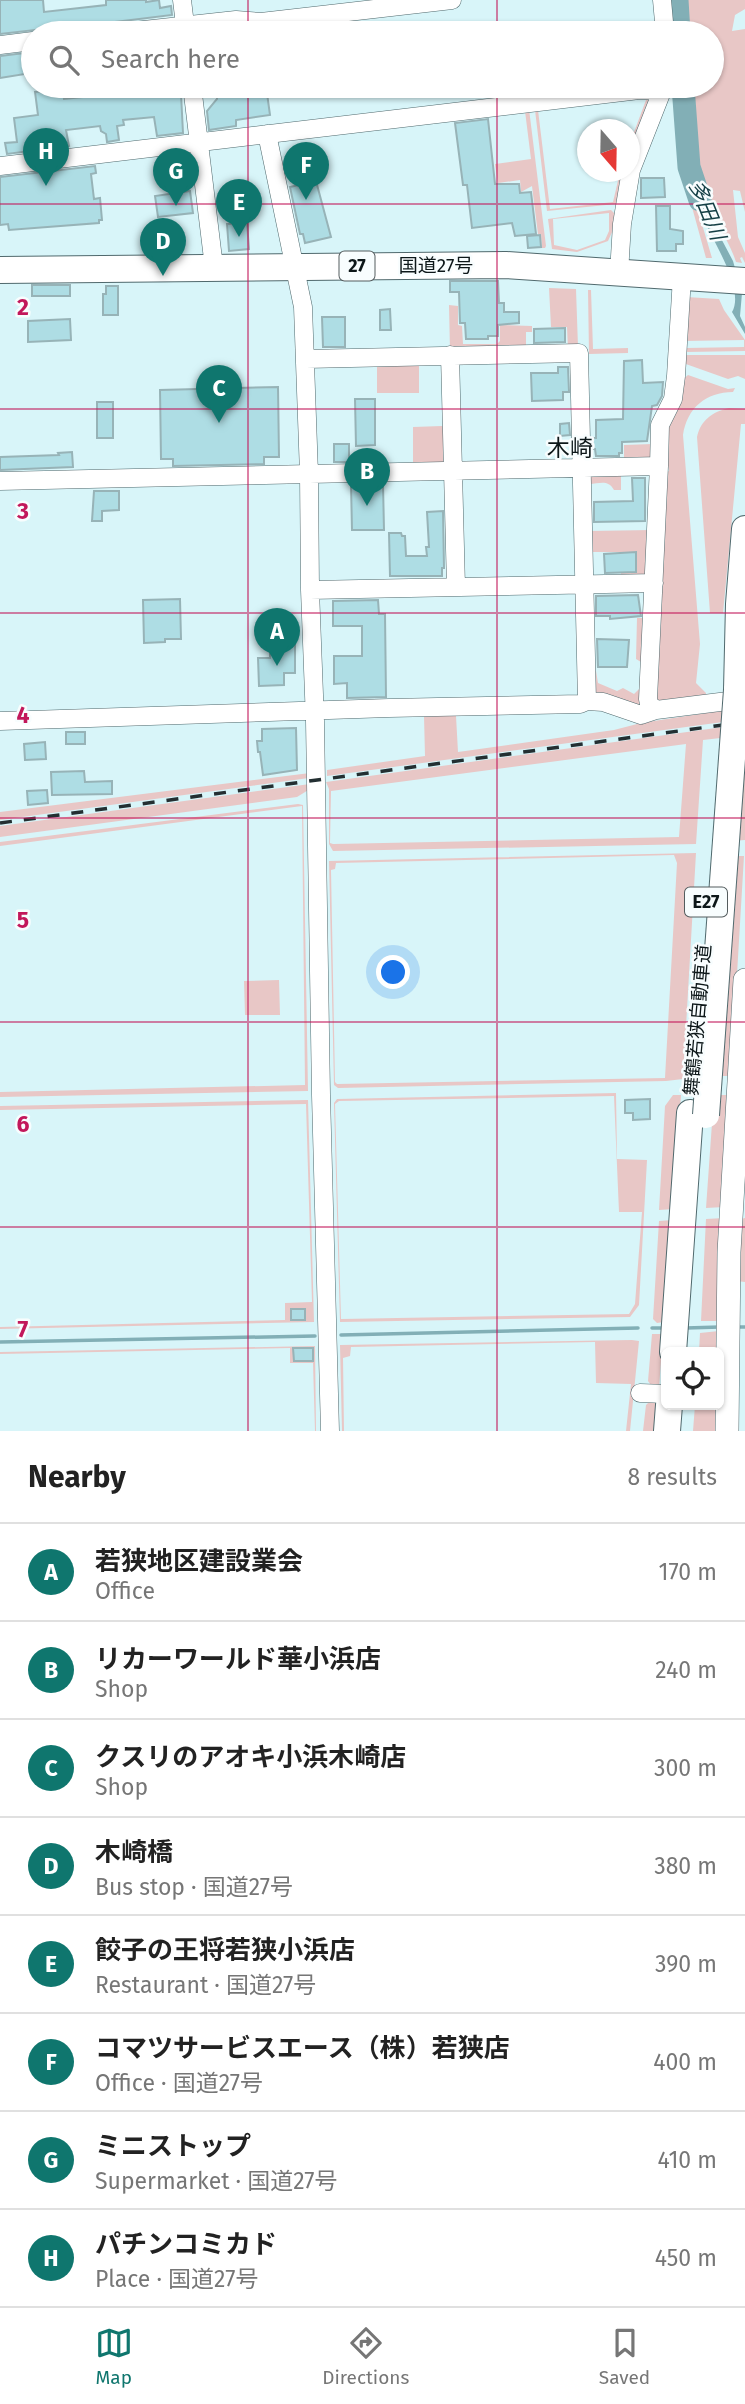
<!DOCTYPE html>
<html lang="en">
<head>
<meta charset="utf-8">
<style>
	body { margin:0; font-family:"Fira Sans","Noto Sans JP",sans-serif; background:#f2f2f2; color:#222 }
	.controls { position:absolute; right:21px; bottom:21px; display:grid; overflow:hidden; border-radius:10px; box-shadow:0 2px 5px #0004 }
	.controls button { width:63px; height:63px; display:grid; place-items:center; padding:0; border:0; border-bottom:2px solid #e0e0e0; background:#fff; color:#222; font:35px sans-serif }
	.compass { position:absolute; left:577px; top:119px; width:63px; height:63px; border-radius:50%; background:#fff; box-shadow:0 2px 5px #0004; rotate:160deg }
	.you { position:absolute; left:394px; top:973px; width:24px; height:24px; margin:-18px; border:5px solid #fff; border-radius:50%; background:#1a73e8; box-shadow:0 0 0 10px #1a73e833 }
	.badge { display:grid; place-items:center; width:46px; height:46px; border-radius:50%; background:#0f766e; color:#fff; font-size:23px; font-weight:700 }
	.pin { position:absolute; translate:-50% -58px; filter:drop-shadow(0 2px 4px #0008) }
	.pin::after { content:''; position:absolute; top:37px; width:24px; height:21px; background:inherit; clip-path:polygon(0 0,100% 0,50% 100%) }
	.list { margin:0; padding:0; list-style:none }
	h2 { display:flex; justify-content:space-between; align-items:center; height:91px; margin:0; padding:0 28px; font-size:30px }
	h2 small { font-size:23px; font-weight:400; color:#767676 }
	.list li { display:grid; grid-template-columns:46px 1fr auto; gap:21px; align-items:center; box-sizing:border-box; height:98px; padding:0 28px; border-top:2px solid #e0e0e0 }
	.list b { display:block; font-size:26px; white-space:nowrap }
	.list p { margin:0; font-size:23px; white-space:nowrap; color:#767676 }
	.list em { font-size:23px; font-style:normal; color:#767676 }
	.icon { flex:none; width:38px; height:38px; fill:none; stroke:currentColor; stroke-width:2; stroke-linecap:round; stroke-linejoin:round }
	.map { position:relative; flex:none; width:745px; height:1431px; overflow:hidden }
	.search { position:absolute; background:#fff; box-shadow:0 2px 5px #0004; left:21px; right:21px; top:21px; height:77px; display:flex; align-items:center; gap:18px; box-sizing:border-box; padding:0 24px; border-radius:38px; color:#767676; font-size:26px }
	.sheet { height:875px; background:#fff }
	nav { display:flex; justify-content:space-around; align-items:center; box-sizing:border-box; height:98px; border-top:2px solid #e0e0e0; background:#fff; font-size:19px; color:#767676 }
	nav a { display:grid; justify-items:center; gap:4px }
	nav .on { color:#0f766e }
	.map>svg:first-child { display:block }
	.green { fill:#e8c7c6; fill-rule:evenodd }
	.water { fill:#82afb6 }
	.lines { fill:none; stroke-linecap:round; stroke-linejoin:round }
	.stream { stroke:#82afb6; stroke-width:3.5 }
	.river { stroke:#82afb6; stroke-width:23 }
	.building { fill:#aedde4; stroke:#97b3b7; stroke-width:2 }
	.minor-casing { stroke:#50696d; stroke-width:19 }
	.major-casing { stroke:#50696d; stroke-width:24 }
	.highway-casing { stroke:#50696d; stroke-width:28 }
	.minor { stroke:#fff; stroke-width:18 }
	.major { stroke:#fff; stroke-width:23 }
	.highway { stroke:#fff; stroke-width:26 }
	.rail { stroke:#232f32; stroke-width:3.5; stroke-dasharray:12 12; stroke-linecap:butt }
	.highway-bridge-casing { stroke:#50696d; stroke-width:28; stroke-linecap:butt }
	.highway-bridge { stroke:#fff; stroke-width:26 }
	.grid { fill:none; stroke:#c2185b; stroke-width:2; stroke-opacity:0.55 }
	.labels { text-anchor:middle; stroke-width:5; stroke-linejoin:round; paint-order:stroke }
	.shield { fill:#f8fdfe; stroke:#545c5e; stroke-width:2 }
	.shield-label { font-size:18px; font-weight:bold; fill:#0d1719 }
	.street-label { font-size:19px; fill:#0d1719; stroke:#f8fdfe }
	.water-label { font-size:21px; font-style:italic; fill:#143f45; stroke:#f8fdfe }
	.quarter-label { font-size:23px; fill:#0d1719; stroke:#f8fdfe }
	.grid-label { font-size:23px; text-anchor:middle; font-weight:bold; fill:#c2185b; stroke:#f8fdfe; stroke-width:5; stroke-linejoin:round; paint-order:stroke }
</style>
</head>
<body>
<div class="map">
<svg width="745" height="1431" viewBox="0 0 745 1431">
	<rect width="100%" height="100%" fill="#d8f5f9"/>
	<path class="green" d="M679 0H745V9L735 15 732 31 745 29V212L740 191 733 190 738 237 745 253V263L742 257 740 258 742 263 736 262C728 237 712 218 699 195 684 167 687 118 684 86H712V33H680Z
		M675 86H678L686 170 712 258H706L681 167Z
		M646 94 649 99 630 149V143L646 100 644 96 538 110 550 209 613 202 620 172H623L616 204 547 211 535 110Z
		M529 109 546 246 545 248H542L541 234H538L532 186 521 192 520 180 498 183 495 164 531 159 525 111Z
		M611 210 615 214 613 230 608 241 577 252 552 249 548 219ZM609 213V231L605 240 577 250 554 245 553 219Z
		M549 288 576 289 578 347 568 350 567 327H551Z
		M588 290H591L593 349 628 348V353L589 354Z
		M686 297 719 299 724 310 745 340V351L686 352V355H745V379L738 376 728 379 683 363 686 348 744 347V340L683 341Z
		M449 305 458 306V325L462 326 463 344H497L500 341V325L532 326V332H526V350L450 351Z
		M419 358V393H377V360Z
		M688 375 728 389 735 388 733 392C706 392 687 408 683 435L700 644 696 683 706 693V696L660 703 652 695 663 473 669 471 663 439 682 380Z
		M729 408 745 409V424H741L723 613H710L697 437C701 420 712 412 729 408Z
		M442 426 447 430V462L413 466V427Z
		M653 444V459L624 462V445Z
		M587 474 621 475V490H614C607 478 598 485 587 484Z
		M652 530 650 577 621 579V573H637V552H589V531Z
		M637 618H648L642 708 594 693 593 671H596L598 683 617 691 623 688 634 694 639 689 641 662 636 659Z
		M745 707V719L327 776V770L425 756 424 716H456L458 752 614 730 641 723Z
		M745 724V840L731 841 738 736 703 740 696 844 333 851 329 844V789L326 782ZM686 744 679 837 333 844 330 843 331 791Z
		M310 773 309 778 0 820V812Z
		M310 784V789L297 797 0 837V826Z
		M298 804 303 805 308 1091 0 1097V1092L305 1085 302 806 0 846V842Z
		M696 853 683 1079 666 1081 338 1088 334 1085 329 861ZM674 855 677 863 665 1078 337 1084 335 1082 331 870 335 869 336 863Z
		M730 856H744L731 1076H715Z
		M279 980 280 1015H245L244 981Z
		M616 1093 617 1159 647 1160 639 1305 630 1317 340 1322 334 1103 337 1099ZM614 1096 619 1212H642L635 1304 629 1314 341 1319 335 1104 339 1101Z
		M673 1095H681L674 1209 659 1210 665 1106Z
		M714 1095H730L724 1207 706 1208Z
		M308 1100 314 1322 0 1329V1327L285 1320V1303L312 1302 306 1104 0 1110V1106Z
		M724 1218 719 1321H701L706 1219Z
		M745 1218V1282L736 1281 740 1219Z
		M673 1220 664 1322 657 1323 653 1319 659 1221Z
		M719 1331 718 1352H699L700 1333Z
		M652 1334H663L659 1388H653L648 1381Z
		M632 1340 639 1341 630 1431H626L631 1384 596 1383 595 1342 351 1347 350 1356 343 1358 344 1431H342L340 1345Z
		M315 1346 316 1431H315L313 1363H290V1348L0 1354V1352Z
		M652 1399 658 1400 656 1431H643L646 1405Z
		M695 1405H713L717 1408V1431H693Z"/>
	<path class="water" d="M686 170 692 173 705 208 733 261 742 293 740 316 745 327V334L732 312C745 290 714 243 705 222 697 205 692 188 686 170Z"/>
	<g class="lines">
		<path class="stream" d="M735 1327H745
			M652 1328H664
			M686 1328 720 1327
			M341 1335 638 1328
			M0 1342 315 1336"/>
		<path class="river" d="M677 0 679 33
			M683 86 689 167 700 200"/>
	</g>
	<path class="building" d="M0 0H43L44 12 106 5V0H146V2L159 0 160 8 171 6 172 15 115 22 105 29 88 31 87 24 0 34Z
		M33 52V61L23 63 25 74 0 78V56Z
		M91 86H164L165 92H168L169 95 181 94 183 133 157 136 154 117 123 120 124 125 117 126 119 140 107 142 106 134 101 131 100 126 66 130 69 146 7 154 5 143 17 142 14 118 38 115 35 92 63 89 64 99 92 96Z
		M216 86H266L270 115 236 120V126L209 130 207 111 217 99Z
		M488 119 495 184H519L520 193 531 192 536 234 515 236 512 223 472 228 467 185H463L455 123Z
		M95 166 96 173 91 174 94 199 100 198 102 220H99V223L9 230 8 224 0 225V177Z
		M641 178H664L665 197 641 198Z
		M316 181 331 237 305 243 303 234H300L290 187Z
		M190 191 193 213 158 217 155 196Z
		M656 206H670V229L683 231V244H676V251H657Z
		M247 223 249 249 229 251 227 224Z
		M540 235 541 247 528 248 527 236Z
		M450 281H498L499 303H504V312H519V323L498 325V336H488V339H466L465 323H460L459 292H450Z
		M32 285H70V296H32Z
		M106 286H118V315H103V294H106Z
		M390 309 391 330H380V310Z
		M322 317H345V347H323Z
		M70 319 71 340 28 342V321Z
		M565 328V342L534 343V329Z
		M642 360 643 383 663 382 662 396 657 405 652 406 647 441 622 442V453H619V456H596L595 449H593L592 438H596V420L623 419 624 361Z
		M558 367H568L569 392H563V400L532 401 531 373H558Z
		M278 387 279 457H264V464L173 466V459H161L160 390Z
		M355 399H375V445L356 446Z
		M97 402H113V438H97Z
		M569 423 570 435 560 436V424Z
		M334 444H349V462H334Z
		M72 452 73 467 0 470V457L59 455 58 453Z
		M632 478H645V521L594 522V502L633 501Z
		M351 484H383L384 530H352Z
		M94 491H119V510L102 511V521H92Z
		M443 511 444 568H442V576H390L389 533H401L402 536H405L406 556H427L426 547H429L427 512Z
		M636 552V572L605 573 604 554Z
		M638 595 641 616 610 619V616H596V596Z
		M180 599 181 639H165V642L144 643 143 600Z
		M378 600 379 614H385L386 697 347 698V683L334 684V656H362V626H333V601Z
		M295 635V673H284V685L259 686 258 658H270V636Z
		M597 639 629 640 627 667H598Z
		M296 728 297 770 263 775 260 752H258L257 741H262V729Z
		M66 732H85V744H66Z
		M45 742 46 759 25 760 24 744Z
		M84 771 85 782 112 781V794L52 795 51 772Z
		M47 790 48 803 28 805 27 791Z
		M650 1099V1119L633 1120V1113H625V1100Z
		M291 1309H305V1320H291Z
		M293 1348H313V1361H294Z"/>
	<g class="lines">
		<defs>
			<path id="minor" d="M182 0 186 33
				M662 0 665 33
				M116 33 236 20 261 22 452 0
				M0 45 33 41
				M192 86 214 267
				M267 134 303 307 309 474 310 590 315 721 321 1095 330 1431
				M0 166 639 90 662 91
				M619 273 622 224 631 170 664 86
				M450 355 456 587
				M306 359 579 353 587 701
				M659 466 660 425 673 399 676 376 682 277
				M0 481 659 466 648 699 649 704 656 710
				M310 590 654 583
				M0 721 389 708 580 704 587 701 603 702 641 715 656 710 744 699
				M640 1393 666 1394"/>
			<path id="major" d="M727 1431 729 1252 745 980"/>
			<path id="highway" d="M0 270 506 265 745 281
				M737 690 739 604 745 529
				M673 1352 690 1113
				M667 1431 669 1405"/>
		</defs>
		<use href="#minor" class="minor-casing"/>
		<use href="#major" class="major-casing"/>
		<use href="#highway" class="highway-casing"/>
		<use href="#minor" class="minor"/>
		<use href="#major" class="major"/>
		<use href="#highway" class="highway"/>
		<path class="rail" d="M0 823 745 722"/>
		<defs>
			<path id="highway-bridge" d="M706 1115 737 690"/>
		</defs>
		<use href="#highway-bridge" class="highway-bridge-casing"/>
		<use href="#highway-bridge" class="highway-bridge"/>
	</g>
	<path class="grid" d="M248 0V33M497 0V33M248 86V1431M497 86V1431M0 204H745M0 409H745M0 613H745M0 818H745M0 1022H745M0 1227H745"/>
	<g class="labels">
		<g class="shield">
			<rect x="339.5" y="251.5" width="35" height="29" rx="5"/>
			<rect x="685" y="887.5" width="42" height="29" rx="5"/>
		</g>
		<g class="shield-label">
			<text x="357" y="272">27</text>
			<text x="706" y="908">E27</text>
		</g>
		<g class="street-label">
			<text x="436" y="272">国道27号</text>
			<text transform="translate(697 1020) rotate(-85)" y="7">舞鶴若狭自動車道</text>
		</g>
		<g class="water-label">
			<text transform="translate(707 210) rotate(68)" y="7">多田川</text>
		</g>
		<g class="quarter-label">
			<text x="570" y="456">木崎</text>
		</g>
	</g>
	<g class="grid-label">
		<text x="23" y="315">2</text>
		<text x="23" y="519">3</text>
		<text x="23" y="723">4</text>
		<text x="23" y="928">5</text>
		<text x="23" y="1132">6</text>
		<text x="23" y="1337">7</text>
	</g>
</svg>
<div class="controls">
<button><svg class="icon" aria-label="locate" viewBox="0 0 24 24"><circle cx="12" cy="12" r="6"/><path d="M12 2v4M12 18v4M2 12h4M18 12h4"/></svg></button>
</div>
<svg class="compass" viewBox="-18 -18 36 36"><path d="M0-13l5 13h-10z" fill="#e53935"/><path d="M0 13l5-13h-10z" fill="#767676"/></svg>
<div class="you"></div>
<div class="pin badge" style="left:277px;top:666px">A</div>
<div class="pin badge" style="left:367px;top:506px">B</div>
<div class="pin badge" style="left:219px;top:423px">C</div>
<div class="pin badge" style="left:163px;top:276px">D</div>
<div class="pin badge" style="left:239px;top:237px">E</div>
<div class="pin badge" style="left:306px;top:200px">F</div>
<div class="pin badge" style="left:176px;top:206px">G</div>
<div class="pin badge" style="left:46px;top:186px">H</div>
<div class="search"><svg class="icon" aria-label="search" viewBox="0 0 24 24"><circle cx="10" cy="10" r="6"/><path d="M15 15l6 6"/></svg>Search here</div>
</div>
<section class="sheet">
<h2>Nearby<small>8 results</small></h2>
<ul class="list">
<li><span class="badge">A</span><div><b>若狭地区建設業会</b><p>Office</p></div><em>170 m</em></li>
<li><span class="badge">B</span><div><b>リカーワールド華小浜店</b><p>Shop</p></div><em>240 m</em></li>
<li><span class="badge">C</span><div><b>クスリのアオキ小浜木崎店</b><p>Shop</p></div><em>300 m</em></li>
<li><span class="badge">D</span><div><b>木崎橋</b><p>Bus stop · 国道27号</p></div><em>380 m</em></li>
<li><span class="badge">E</span><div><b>餃子の王将若狭小浜店</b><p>Restaurant · 国道27号</p></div><em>390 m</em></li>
<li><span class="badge">F</span><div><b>コマツサービスエース（株）若狭店</b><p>Office · 国道27号</p></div><em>400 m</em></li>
<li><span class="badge">G</span><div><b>ミニストップ</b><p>Supermarket · 国道27号</p></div><em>410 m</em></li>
<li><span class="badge">H</span><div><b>パチンコミカド</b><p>Place · 国道27号</p></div><em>450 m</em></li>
</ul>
</section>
<nav>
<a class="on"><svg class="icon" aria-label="map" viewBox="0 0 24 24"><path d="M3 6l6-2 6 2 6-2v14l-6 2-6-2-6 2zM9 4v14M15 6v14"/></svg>Map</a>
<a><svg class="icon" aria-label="directions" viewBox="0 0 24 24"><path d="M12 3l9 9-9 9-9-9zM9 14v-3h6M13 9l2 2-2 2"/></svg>Directions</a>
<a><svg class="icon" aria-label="saved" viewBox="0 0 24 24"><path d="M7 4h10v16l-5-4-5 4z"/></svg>Saved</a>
</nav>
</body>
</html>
